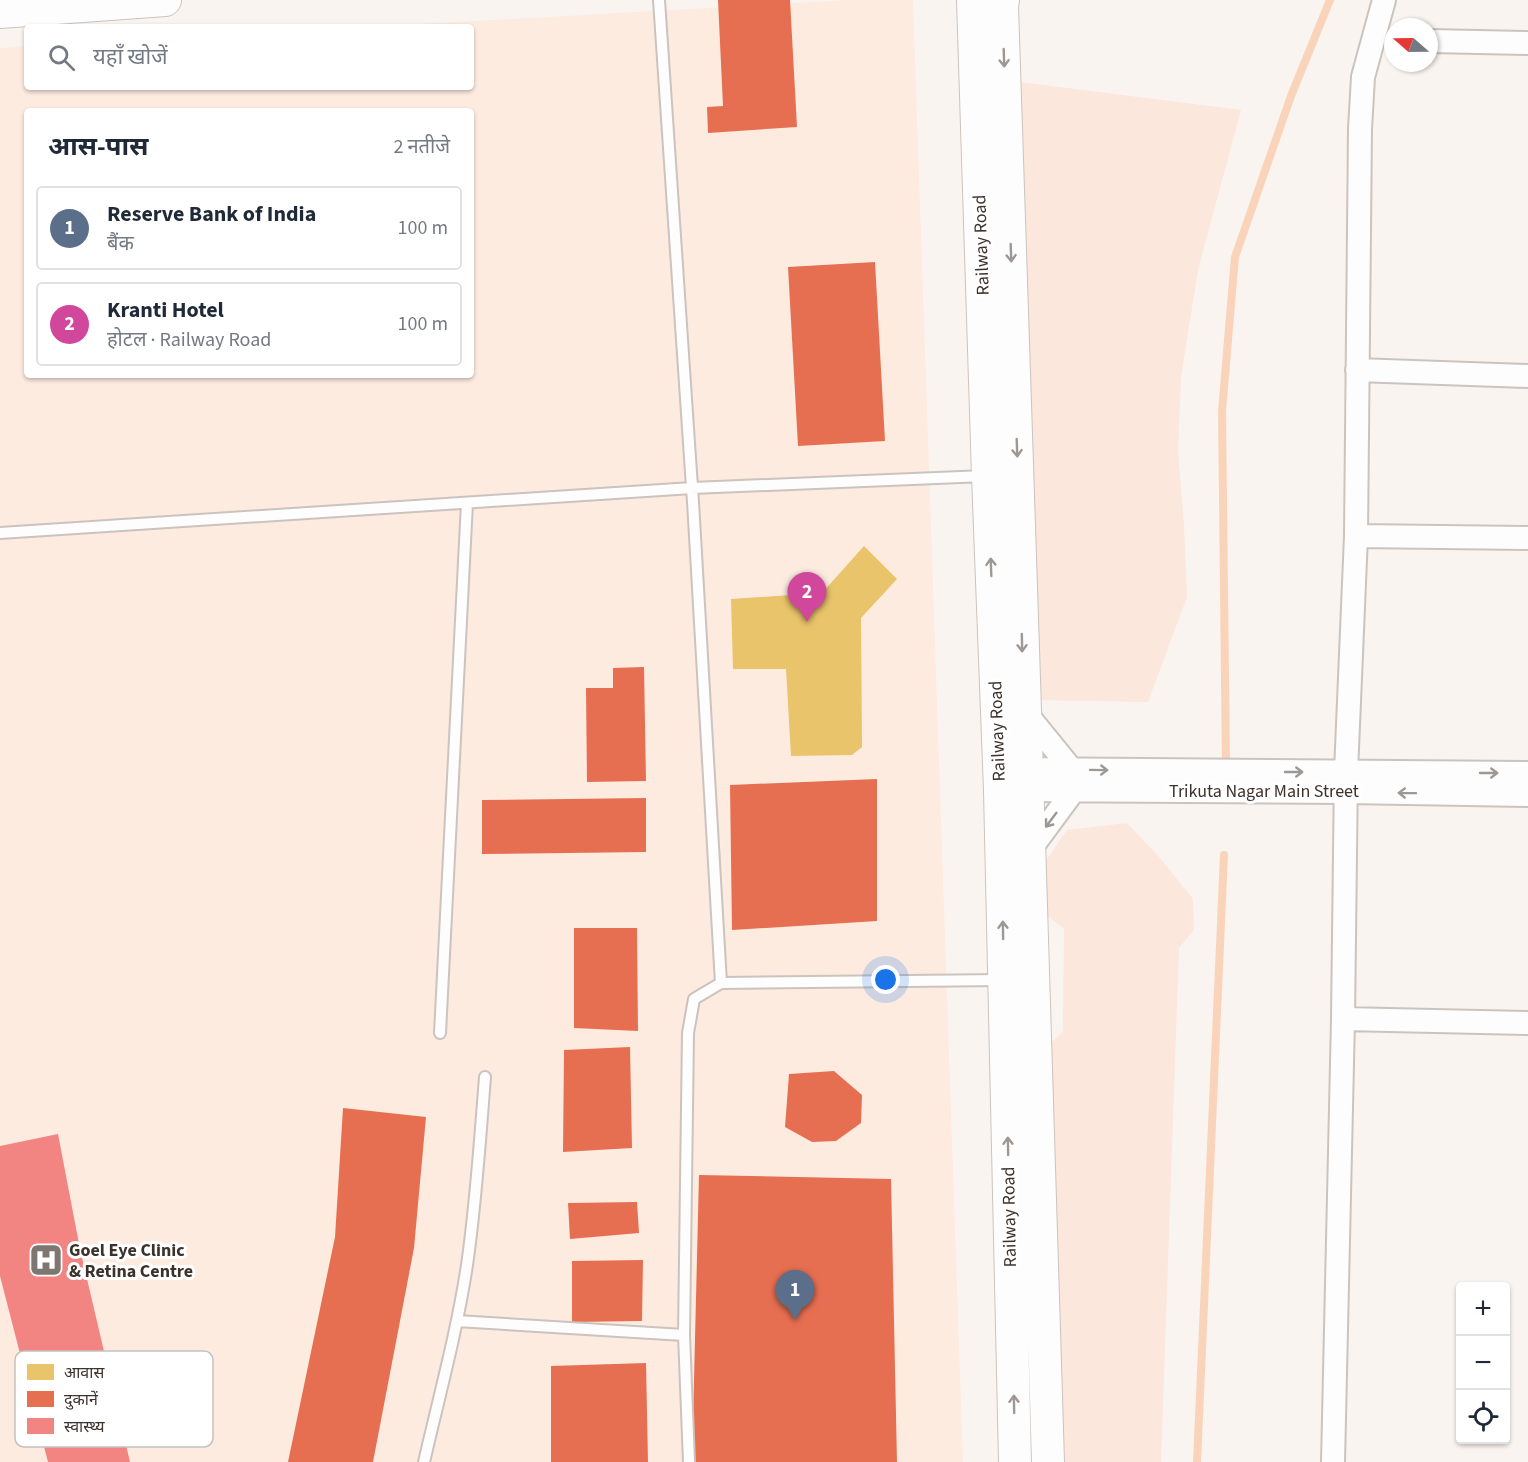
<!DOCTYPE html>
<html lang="hi">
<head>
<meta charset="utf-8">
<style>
	body { margin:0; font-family:"Source Sans 3","Noto Sans Devanagari",sans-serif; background:#f2f2f3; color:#1f2937 }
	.controls { position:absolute; right:18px; bottom:18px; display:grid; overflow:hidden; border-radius:6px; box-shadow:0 2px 4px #0004 }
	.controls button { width:54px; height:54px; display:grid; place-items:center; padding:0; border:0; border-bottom:2px solid #e0e1e3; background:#fff; color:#1f2937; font:30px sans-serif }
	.compass { position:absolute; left:1384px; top:18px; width:54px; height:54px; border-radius:50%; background:#fff; box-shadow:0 2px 4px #0004; rotate:290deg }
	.you { position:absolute; left:886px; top:980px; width:21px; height:21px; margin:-15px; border:4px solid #fff; border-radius:50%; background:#1a73e8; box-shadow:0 0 0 9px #1a73e833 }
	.badge { display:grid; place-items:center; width:39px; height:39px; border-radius:50%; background:#7e7671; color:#fff; font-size:20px; font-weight:700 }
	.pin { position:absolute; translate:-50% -50px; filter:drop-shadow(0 2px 3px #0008) }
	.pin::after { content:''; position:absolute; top:32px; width:21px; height:18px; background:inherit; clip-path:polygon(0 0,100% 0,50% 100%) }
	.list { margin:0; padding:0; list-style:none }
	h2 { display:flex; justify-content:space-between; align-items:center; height:78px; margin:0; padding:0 24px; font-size:26px }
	h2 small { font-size:20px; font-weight:400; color:#747a83 }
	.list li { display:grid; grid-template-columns:39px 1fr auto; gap:18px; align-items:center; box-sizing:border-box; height:84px; margin:0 12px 12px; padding:0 12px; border:2px solid #e0e1e3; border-radius:6px }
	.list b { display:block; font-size:22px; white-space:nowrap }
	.list p { margin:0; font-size:20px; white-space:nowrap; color:#747a83 }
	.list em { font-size:20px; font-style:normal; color:#747a83 }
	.icon { flex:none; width:33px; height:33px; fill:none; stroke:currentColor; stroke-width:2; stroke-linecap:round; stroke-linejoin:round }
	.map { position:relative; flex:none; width:1528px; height:1462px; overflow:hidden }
	.search { position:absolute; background:#fff; box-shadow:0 2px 4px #0004; left:24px; top:24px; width:450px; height:66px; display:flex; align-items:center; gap:15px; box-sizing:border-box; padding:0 21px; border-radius:6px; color:#747a83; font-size:22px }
	.panel { position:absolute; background:#fff; box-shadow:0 2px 4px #0004; left:24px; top:108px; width:450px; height:270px; border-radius:6px }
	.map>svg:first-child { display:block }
	.built { fill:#fdebe0; fill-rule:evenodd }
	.green { fill:#fbe7db }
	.homes { fill:#e9c46a }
	.shops { fill:#e76f51 }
	.health { fill:#f28482 }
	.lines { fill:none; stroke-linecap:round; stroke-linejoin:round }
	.stream { stroke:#f9d4bb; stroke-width:8 }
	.service-casing { stroke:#cbc3be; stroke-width:14 }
	.minor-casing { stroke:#cbc3be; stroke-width:26 }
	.secondary-casing { stroke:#cbc3be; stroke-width:34 }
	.service { stroke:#fefdfd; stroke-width:10 }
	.minor { stroke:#fefdfd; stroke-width:22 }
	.secondary { stroke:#fefdfd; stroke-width:32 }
	.oneway { stroke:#9d9894 }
	.labels { text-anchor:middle; stroke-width:6; stroke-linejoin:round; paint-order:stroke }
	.street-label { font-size:18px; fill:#3c322c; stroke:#fff }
	.poi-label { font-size:18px; font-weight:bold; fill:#3c322c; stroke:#fff; text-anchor:start }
	.key { fill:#fff; stroke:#c4c2c0; stroke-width:1.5 }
	.key-label { font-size:16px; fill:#3c322c }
</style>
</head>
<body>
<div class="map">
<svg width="1528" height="1462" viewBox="0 0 1528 1462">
	<rect width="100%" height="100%" fill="#faf4f0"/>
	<path class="built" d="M848 0H913L963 1462H0V48L27 46V87H471V27H370ZM27 111H471V375H27Z"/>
	<path class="green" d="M1013 81 1241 110 1198 270 1181 377 1178 451 1184 525 1187 597 1148 702 1032 700Z
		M1127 823 1160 858 1193 899 1194 930 1179 948 1161 1462H1061L1043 1051 1063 1031 1064 929 1039 909 1044 863 1067 830Z"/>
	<path class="homes" d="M864 546 897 579 861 618 862 747 852 755 791 756 786 669H733L731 599 822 593Z"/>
	<path class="shops" d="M718 0H790L797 127 708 133 707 107 723 106Z
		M875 262 885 441 798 446 788 267Z
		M644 667 646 781 587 782 586 688H613V668Z
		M877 779V921L732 930 730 785Z
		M646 798V852L482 854V800Z
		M574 928H637L638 1031 574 1028Z
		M630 1047 632 1148 563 1152 564 1050Z
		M834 1071 862 1095 861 1123 836 1141 812 1142 785 1127 789 1074Z
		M343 1108 426 1117 414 1248 373 1462H288L335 1237Z
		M699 1175 891 1179 897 1462H692Z
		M637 1202 639 1233 570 1239 568 1203Z
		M643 1260 642 1321 572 1322V1261Z
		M646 1363 648 1462H551V1366Z"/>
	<path class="health" d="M58 1134 80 1249 130 1462H48L0 1276V1146Z"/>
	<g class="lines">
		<path class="stream" d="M1226 766 1222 411 1235 257 1291 96 1330 0
			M1197 1462 1224 855"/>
		<defs>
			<path id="service" d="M659 0 693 502 721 983
				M0 533 692 488 985 476
				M440 1033 467 503
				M457 1321 684 1335
				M424 1462C439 1397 457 1331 467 1265 476 1203 480 1140 485 1077
				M689 1462 684 1335 688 1033 694 999 721 983 1003 980"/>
			<path id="minor" d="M1429 41 1528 43
				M1357 370 1528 376
				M1356 536 1528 538
				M1024 711 1072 770
				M1012 769 1528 773
				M1014 790 1346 792 1528 795
				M1029 851 1074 790
				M1343 1019 1528 1023
				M1333 1462 1343 1019 1346 772 1356 536 1360 129 1363 77 1384 0"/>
			<path id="secondary" d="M973 0 988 476 1000 790 1015 1462
				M1003 0 1002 6C1019 491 1033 977 1048 1462
				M0 12 165 0"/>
		</defs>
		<use href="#service" class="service-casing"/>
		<use href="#minor" class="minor-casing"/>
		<use href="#secondary" class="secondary-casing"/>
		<use href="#service" class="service"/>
		<use href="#minor" class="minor"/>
		<use href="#secondary" class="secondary"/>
	</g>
	<defs><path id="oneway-shaft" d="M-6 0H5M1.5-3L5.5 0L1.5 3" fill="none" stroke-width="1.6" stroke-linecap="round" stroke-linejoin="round" transform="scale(1.5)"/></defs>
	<g class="oneway">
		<use href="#oneway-shaft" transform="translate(1004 58) rotate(88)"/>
		<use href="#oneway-shaft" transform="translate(1011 253) rotate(88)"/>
		<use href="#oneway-shaft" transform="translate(1017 448) rotate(88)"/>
		<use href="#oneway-shaft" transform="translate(991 567) rotate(-92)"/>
		<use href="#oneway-shaft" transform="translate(1022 643) rotate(89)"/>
		<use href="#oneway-shaft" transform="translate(1099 770) rotate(1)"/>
		<use href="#oneway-shaft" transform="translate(1294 772)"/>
		<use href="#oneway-shaft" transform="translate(1489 773)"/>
		<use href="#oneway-shaft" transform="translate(1407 793) rotate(-179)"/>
		<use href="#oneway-shaft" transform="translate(1051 820) rotate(127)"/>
		<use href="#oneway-shaft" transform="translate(1003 930) rotate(-91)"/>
		<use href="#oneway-shaft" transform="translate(1008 1146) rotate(-91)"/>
		<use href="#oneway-shaft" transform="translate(1014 1404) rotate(-91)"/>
	</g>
	<defs>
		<symbol id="hospital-square" viewBox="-11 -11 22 22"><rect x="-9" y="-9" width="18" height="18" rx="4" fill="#7e7671" stroke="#fff"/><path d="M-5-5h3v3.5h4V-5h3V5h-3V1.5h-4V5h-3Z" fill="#fff"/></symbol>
	</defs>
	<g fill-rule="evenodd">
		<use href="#hospital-square" x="27" y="1241" width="38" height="38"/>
	</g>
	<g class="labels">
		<g class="street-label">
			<text transform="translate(981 245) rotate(-92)" y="6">Railway Road</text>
			<text transform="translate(997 731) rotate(-92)" y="6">Railway Road</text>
			<text x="1264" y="797">Trikuta Nagar Main Street</text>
			<text transform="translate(1009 1217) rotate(-91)" y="6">Railway Road</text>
		</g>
		<g class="poi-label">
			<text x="69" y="1256">Goel Eye Clinic<tspan x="69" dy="21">&amp; Retina Centre</tspan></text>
		</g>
	</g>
	<rect x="15" y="1351" width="198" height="96" rx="9" class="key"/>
	<rect x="27" y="1364" width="27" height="16" fill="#e9c46a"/>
	<rect x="27" y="1391" width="27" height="16" fill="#e76f51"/>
	<rect x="27" y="1418" width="27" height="16" fill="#f28482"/>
	<g class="key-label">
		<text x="64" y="1378">आवास</text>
		<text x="64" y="1405">दुकानें</text>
		<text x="64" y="1432">स्वास्थ्य</text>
	</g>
</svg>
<div class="controls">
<button>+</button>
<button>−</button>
<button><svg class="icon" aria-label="locate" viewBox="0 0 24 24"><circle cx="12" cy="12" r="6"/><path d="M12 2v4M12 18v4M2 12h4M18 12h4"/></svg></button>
</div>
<svg class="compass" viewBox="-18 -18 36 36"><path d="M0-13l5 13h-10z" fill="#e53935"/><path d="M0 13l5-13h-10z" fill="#747a83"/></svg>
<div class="you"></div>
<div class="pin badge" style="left:795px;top:1320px;background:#5c6f8a">1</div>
<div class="pin badge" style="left:807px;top:622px;background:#d1479c">2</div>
<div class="search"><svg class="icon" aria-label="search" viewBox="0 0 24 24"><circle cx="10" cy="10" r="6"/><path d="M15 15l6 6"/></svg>यहाँ खोजें</div>
<section class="panel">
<h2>आस-पास<small>2 नतीजे</small></h2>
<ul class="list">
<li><span class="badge" style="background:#5c6f8a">1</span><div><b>Reserve Bank of India</b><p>बैंक</p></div><em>100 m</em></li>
<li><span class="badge" style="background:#d1479c">2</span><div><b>Kranti Hotel</b><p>होटल · Railway Road</p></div><em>100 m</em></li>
</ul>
</section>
</div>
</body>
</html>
